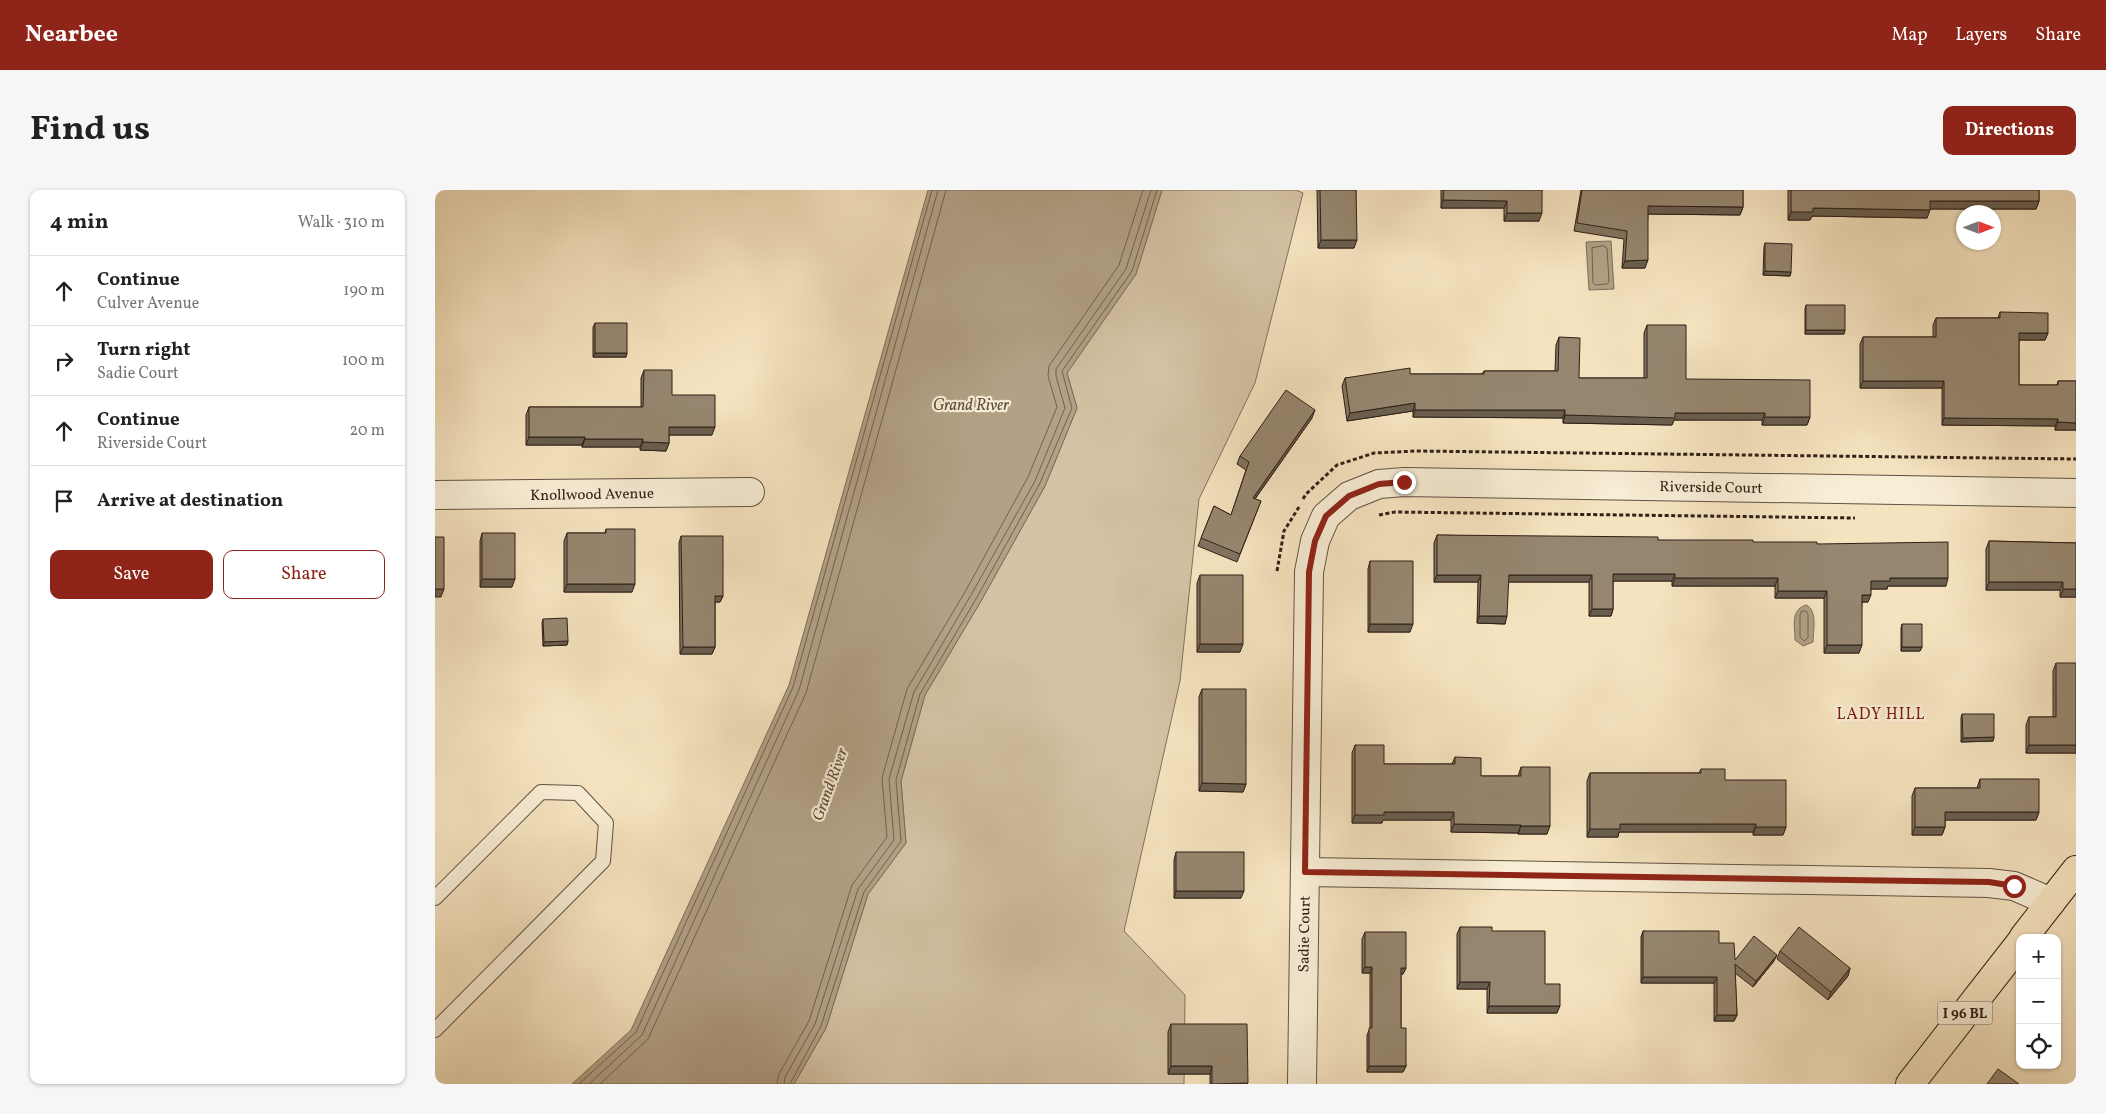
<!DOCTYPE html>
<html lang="en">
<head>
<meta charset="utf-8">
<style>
	body { margin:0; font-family:Vollkorn,serif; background:#f6f6f6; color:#202124 }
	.controls { position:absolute; right:15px; bottom:15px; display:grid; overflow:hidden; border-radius:10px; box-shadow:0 1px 4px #0004 }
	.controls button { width:45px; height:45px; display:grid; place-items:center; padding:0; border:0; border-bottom:1px solid #e0e0e0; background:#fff; color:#202124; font:25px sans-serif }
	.compass { position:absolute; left:1521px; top:15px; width:45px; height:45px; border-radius:50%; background:#fff; box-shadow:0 1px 4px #0004; rotate:90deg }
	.stop { position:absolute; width:15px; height:15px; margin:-11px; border:4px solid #8f2418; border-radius:50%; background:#fff }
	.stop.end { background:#8f2418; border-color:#fff; box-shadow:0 1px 5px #0008 }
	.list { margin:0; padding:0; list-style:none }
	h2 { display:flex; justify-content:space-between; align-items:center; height:65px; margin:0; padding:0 20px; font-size:21px }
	h2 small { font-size:16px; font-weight:400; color:#757577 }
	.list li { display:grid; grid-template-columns:32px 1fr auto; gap:15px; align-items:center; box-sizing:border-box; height:70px; padding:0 20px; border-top:1px solid #e0e0e0 }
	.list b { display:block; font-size:19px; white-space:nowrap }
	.list p { margin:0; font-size:16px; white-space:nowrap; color:#757577 }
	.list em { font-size:16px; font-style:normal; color:#757577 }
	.actions { display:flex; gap:10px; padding:15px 20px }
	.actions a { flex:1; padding:11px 0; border:1px solid #8f2418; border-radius:10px; text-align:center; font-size:18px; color:#8f2418 }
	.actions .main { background:#8f2418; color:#fff }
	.icon { flex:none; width:28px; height:28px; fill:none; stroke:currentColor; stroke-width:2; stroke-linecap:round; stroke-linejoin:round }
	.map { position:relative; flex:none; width:1641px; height:894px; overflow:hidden; border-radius:10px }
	header { display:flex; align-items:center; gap:30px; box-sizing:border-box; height:70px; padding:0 25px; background:#8f2418; color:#fff }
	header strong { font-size:24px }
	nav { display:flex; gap:28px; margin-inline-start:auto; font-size:18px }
	.intro { display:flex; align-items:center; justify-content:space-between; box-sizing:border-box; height:120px; padding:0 30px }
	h1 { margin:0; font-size:35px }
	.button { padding:12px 22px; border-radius:10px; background:#8f2418; color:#fff; font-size:18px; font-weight:700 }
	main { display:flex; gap:30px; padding:0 30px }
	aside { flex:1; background:#fff; border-radius:10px; box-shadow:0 1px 4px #0004 }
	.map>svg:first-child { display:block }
	.green { fill:#d3c2a3; stroke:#81725e }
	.water { fill:#b2a186; stroke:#7e6e5a }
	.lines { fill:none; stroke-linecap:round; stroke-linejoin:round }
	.shore { stroke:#70614f; stroke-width:1 }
	.service-casing { stroke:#605242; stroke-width:16 }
	.minor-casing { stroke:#605242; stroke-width:30 }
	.primary-casing { stroke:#2f2118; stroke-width:30 }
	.path { stroke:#2f2118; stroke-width:3; stroke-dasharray:4 2.5; stroke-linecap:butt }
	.service { stroke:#f8edd5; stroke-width:14 }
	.minor { stroke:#f8edd5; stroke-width:28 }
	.primary { stroke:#f5e3bf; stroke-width:28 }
	.wall { fill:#81735f; stroke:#2f2118 }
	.shaded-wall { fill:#695e4e; stroke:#2f2118 }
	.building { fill:#96866f; stroke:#2f2118 }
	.route { stroke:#8f2418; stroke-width:6 }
	.labels { text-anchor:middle; stroke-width:4.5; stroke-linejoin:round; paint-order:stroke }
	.shield { fill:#f8edd5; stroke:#6b5e51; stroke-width:1 }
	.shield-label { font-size:14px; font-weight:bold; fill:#2f2118 }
	.street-label { font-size:15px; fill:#2f2118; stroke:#f8edd5 }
	.water-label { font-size:16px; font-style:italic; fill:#5d4e3e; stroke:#f8edd5 }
	.neighbourhood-label { font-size:16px; letter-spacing:1px; fill:#7a1f14; stroke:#f8edd5 }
</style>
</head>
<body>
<header>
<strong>Nearbee</strong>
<nav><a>Map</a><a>Layers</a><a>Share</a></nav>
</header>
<div class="intro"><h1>Find us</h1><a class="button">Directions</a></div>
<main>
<aside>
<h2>4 min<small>Walk · 310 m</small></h2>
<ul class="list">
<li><svg class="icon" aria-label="ahead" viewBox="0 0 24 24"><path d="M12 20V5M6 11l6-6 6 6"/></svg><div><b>Continue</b><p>Culver Avenue</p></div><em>190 m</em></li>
<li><svg class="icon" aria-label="right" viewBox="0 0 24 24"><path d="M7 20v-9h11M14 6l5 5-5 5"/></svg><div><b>Turn right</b><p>Sadie Court</p></div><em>100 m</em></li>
<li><svg class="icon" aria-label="ahead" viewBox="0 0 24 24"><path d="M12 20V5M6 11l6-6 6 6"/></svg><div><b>Continue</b><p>Riverside Court</p></div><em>20 m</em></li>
<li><svg class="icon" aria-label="arrive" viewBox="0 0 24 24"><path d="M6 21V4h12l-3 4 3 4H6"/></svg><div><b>Arrive at destination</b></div></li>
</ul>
<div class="actions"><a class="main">Save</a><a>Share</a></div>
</aside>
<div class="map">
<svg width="1641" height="894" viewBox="0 0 1641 894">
	<rect width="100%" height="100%" fill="#f5e3bf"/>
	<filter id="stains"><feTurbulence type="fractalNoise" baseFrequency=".004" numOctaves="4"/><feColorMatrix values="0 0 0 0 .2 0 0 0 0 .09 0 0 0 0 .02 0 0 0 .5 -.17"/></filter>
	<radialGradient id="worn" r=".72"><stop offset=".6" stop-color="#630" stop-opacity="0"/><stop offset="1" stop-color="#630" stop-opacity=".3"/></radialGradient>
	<path class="green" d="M727 0H861L868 3 820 193 764 309 745 491 689 741 750 805 749 894H359L391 838 433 704 471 653 466 591 490 505 546 411 610 296 642 218 632 183 701 84Z"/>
	<path class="water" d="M493 0H727L701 84 632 183 642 218 610 296 546 411 490 505 466 591 471 653 433 704 391 838 359 894H137L196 840 354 495Z
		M1176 51 1179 99 1154 100 1151 52Z
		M1371 415C1383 420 1378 441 1378 452L1368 456 1360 450C1360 437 1355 420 1371 415Z"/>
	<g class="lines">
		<path class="shore" d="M1169 56 1172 58 1174 92 1172 94 1160 95 1158 93 1157 58Z
			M1367 421H1371L1373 424V448L1369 451 1365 447V425Z
			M144 894 201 842 358 497 497 0
			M154 894 207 845 364 500 503 0
			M165 894 213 849 371 503 511 0
			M342 894 344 884 374 831 417 695 452 647 447 588 472 499 530 402 593 287 622 217 613 186 614 176 684 75 708 0
			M349 894 350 887 380 834 423 699 459 650 454 589 479 502 536 405 600 291 630 218 621 186V179L691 79 716 0
			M355 894 386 836 429 702 466 651 461 590 485 504 541 409 605 293 637 218 627 181 697 81 722 0"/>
		<defs>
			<path id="service" d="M0 708 106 602 143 603 171 633 168 671 0 840"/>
			<path id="minor" d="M0 305 315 302
				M870 682 1554 693 1579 696 1616 712
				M867 894 874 382 880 351 891 326 914 306 944 294 969 292 1641 303"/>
			<path id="primary" d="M1588 748 1641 680
				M1475 894 1585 753"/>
		</defs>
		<use href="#service" class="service-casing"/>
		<use href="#minor" class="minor-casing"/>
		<use href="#primary" class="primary-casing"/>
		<path class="path" d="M868 309 871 304 902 275 939 263 981 261 1641 269
			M944 325 960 322 1420 328
			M842 381 849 341 864 317"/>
		<use href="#service" class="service"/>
		<use href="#minor" class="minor"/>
		<use href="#primary" class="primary"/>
	</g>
	<path class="wall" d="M882 0H921L919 58H883Z
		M1006 0H1107L1104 31H1069V18H1006Z
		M1146 0H1308V17L1305 25 1213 24 1210 78H1187L1189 49 1139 41Z
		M1353 0H1604V11L1601 19H1495L1492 28 1377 26 1375 30H1353Z
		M1330 53 1356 82 1355 86 1328 85 1329 57Z
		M1371 115 1410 140 1409 144H1370V119Z
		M1565 122 1613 143 1610 150H1584V195H1622L1623 191H1641V240H1620V236L1507 235V198H1425V154L1428 147H1498V135L1501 128H1563Z
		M160 133 192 163 191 167H158V137Z
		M1212 135 1251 189 1375 227 1372 235H1327V230H1239L1237 235 1128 233V228L978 227V221L912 231 907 196 910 188 975 184H1047L1049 181H1120L1121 155 1124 147 1144 188H1209V143Z
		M209 180 237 205 277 245H234V253L231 261 205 260V257H147V255H91V225L94 217H206V188Z
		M877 228 820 309 826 311 802 372 763 356 779 316 796 325 811 280 802 274 805 266Z
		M171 339 197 402H129V351L132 343H170Z
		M47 343 77 397H45V351Z
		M1002 345 1382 354 1511 396H1453L1452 399H1436L1433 412H1427L1424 463H1389V408H1340V396H1237V391H1178V419L1176 426H1154V392H1073L1070 434 1042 433 1043 392H999V353Z
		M246 346 288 406 285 412H280V457L277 464H245L244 353Z
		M1554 351 1641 353V407H1625V400H1551V359Z
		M935 371 975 442H933V379Z
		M765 385 805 462H762V393Z
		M108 429 133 451 132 455 108 456 107 433Z
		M1467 434 1487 457 1485 461H1466V438Z
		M1621 473 1641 563H1591V535L1594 527H1618V481Z
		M767 499 811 594 808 602 764 601V507Z
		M1527 524 1559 547 1558 551 1526 552V528Z
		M920 555 949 574H1017L1020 567 1046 586H1083L1086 577 1112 644H1083V643L1016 642V630H948L947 633H917V563Z
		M1266 579 1351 637 1348 645H1318V642H1184L1183 647H1152V591L1155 583H1264Z
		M1545 589 1604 622 1601 630H1510V637L1507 645H1477V606L1480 598H1542Z
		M741 662 806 708H739V670Z
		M1025 737 1057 741 1110 794 1122 823H1052V799H1022V744Z
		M1208 741 1284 753 1300 770 1339 771 1318 797 1300 783 1302 825 1299 831H1279V793H1206V747Z
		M930 742 971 778 968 784H966V838L971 876 968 882H932V845L935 838V783H927V749Z
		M1345 761 1415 778 1413 786 1393 810 1342 769Z
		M736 834 813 893 812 894H775V884H733V842Z"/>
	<path class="shaded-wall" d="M1008 10 1072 11 1069 18H1006Z
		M1495 11H1604L1601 19H1492Z
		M1213 16 1308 17 1305 25 1210 24Z
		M1378 18 1495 20 1492 28 1377 26 1375 30H1353L1356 22Z
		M1072 23H1107L1104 31H1069Z
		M886 50H922L919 58H883Z
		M1213 70 1210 78H1187L1190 71Z
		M1330 81 1356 82 1355 86 1328 85Z
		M1371 140H1410L1409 144H1370Z
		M1584 143H1613L1610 150H1581Z
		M160 163H192L191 167H158Z
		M1428 191H1509L1507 198H1425Z
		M980 213 978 221 912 231 915 223Z
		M880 220 877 228 815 316 818 308Z
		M980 220H1130L1128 228 978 227Z
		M1240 223H1330L1327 230H1239L1237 235 1128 233 1130 225Z
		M1330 227H1375L1372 235H1327Z
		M1509 228 1623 229 1620 236 1507 235Z
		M1623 232 1641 233V240H1620Z
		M234 237H280L277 245H231Z
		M94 247H150L147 255H91Z
		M150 249H208L205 257H147Z
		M208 252 234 253 231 261 205 260Z
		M1178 384H1240L1237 391H1176Z
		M1002 385H1046L1043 392H999Z
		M1074 385H1157L1154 392H1071Z
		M1240 388H1343L1340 396H1237Z
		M1455 388H1513L1511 396H1453L1452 399H1433L1436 391Z
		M47 389H80L77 397H45Z
		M1554 392H1628L1625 400H1551Z
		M132 394H200L197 402H129Z
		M0 399H9L6 407H0Z
		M1628 399H1641V407H1625Z
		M1343 401H1392L1389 408H1340Z
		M1427 405H1436L1433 412H1424Z
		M280 406H288L285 412H277Z
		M1157 419H1178L1176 426H1154Z
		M1044 426H1072L1070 434 1042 433Z
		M935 434H978L975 442H933Z
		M133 451 132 455 108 456 109 452Z
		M765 454H808L805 462H762Z
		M1392 455H1427L1424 463H1389Z
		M248 457H280L277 464H245Z
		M1467 457H1487L1485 461H1466Z
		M1559 547 1558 551 1526 552 1528 548Z
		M1594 555H1641V563H1591Z
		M767 593 811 594 808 602 764 601Z
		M949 622H1019L1016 630H948L947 633H917L920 625Z
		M1510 622H1604L1601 630H1507Z
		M1019 634 1086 635 1083 643 1016 642Z
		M1185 634H1321L1318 642H1184L1183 647H1152L1155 639Z
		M1086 636H1115L1112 644H1083Z
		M1321 637H1351L1348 645H1318Z
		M1480 637H1510L1507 645H1477Z
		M741 701H809L806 708H739Z
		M1342 765 1339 771 1318 797 1321 791Z
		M930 777H937L935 783H927Z
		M966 778H971L968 784H964Z
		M1415 778 1413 786 1393 810 1396 802Z
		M1208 787H1282L1279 793H1206Z
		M1025 792H1055L1052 799H1022Z
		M1054 816H1125L1122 823H1052Z
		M1282 825H1302L1299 831H1279Z
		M736 876H777L775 884H733Z
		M934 876H971L968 882H932Z"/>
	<path class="building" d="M885 0H921L922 50H886Z
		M1009 0H1107V23H1072V11L1008 10Z
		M1147 0H1308V17L1213 16V70L1190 71 1192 41 1142 33Z
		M1356 0H1604V11H1495V20L1378 18V22H1356Z
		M1330 53 1357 54 1356 82 1330 81Z
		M1371 115H1410V140H1371Z
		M1565 122 1613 123V143H1584V195H1623V191H1641V233L1623 232V229L1509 228V191H1428V147H1501V128H1565Z
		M160 133H192V163H160Z
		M1212 135H1251V189L1375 190V227H1330V223H1240V228L1130 225V220H980V213L915 223 910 188 975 178V184H1049V181H1123L1124 147 1145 148 1144 188H1212Z
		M209 180H237V205H280V237H234V253L208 252V249H150V247H94V217H208Z
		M851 200 880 220 818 308 826 311 805 364 766 348 779 316 796 325 814 272 805 266Z
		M171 339H200V394H132V343H171Z
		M47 343H80V389H47Z
		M1002 345 1223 347V350H1318V352H1382V354L1513 352V388H1455V391H1436V405H1427V455H1392V401H1343V388H1240V384H1178V419H1157V385H1074L1072 426H1044L1046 385H1002Z
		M246 346H288V406H280V457H248Z
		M0 347H9V399H0Z
		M1554 351 1641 353V399H1628V392H1554Z
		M935 371H978V434H935Z
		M765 385H808V454H765Z
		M132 428 133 451 109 452 108 429Z
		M1467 434H1487V457H1467Z
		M1621 473H1641V555H1594V527H1621Z
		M767 499H811V594L767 593Z
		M1527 524H1559V547L1528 548Z
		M920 555H949V574H1020V567L1046 568V586H1086V577H1115V636H1086V635L1019 634V622H949V625H920Z
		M1266 579H1290V590H1351V637H1321V634H1185V639H1155V583H1266Z
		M1545 589H1604V622H1510V637H1480V598H1545Z
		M741 662H809V701H741Z
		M1025 737H1057V741H1110V794H1125V816H1054L1055 792H1025Z
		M1364 737 1415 778 1396 802 1345 761Z
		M1208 741H1284V753H1299L1300 770 1319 746 1342 765 1321 791 1300 774 1302 825H1282V787H1208Z
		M930 742H971V778H966V838H971V876H934V838H937V777H930Z
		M736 834H812L813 893 777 894V876H736Z
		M1563 879 1584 894H1552Z"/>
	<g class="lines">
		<path class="route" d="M969 292 944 294 914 306 891 326 880 351 874 382 870 682 1554 692 1579 696"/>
	</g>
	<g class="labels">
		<rect class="shield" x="1502.5" y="811.5" width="55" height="23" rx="4"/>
		<g class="shield-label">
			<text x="1530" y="828">I 96 BL</text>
		</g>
		<g class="street-label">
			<text transform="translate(1276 297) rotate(1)" y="5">Riverside Court</text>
			<text transform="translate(157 304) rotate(-1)" y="5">Knollwood Avenue</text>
			<text transform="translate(869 744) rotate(-89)" y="5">Sadie Court</text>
		</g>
		<g class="water-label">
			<text x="536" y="220">Grand River</text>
			<text transform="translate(394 594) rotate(-70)" y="6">Grand River</text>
		</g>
		<g class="neighbourhood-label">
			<text x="1446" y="529">LADY HILL</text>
		</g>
	</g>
	<rect width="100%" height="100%" filter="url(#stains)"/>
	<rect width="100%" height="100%" fill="url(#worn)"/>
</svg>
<div class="controls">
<button>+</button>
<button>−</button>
<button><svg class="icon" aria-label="locate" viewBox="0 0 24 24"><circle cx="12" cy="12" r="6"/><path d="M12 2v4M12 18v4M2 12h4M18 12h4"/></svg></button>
</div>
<svg class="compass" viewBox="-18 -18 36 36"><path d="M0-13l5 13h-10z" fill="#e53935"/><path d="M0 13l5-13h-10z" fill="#757577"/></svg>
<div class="stop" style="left:1579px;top:696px"></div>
<div class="stop end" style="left:969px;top:292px"></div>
</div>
</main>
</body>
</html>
